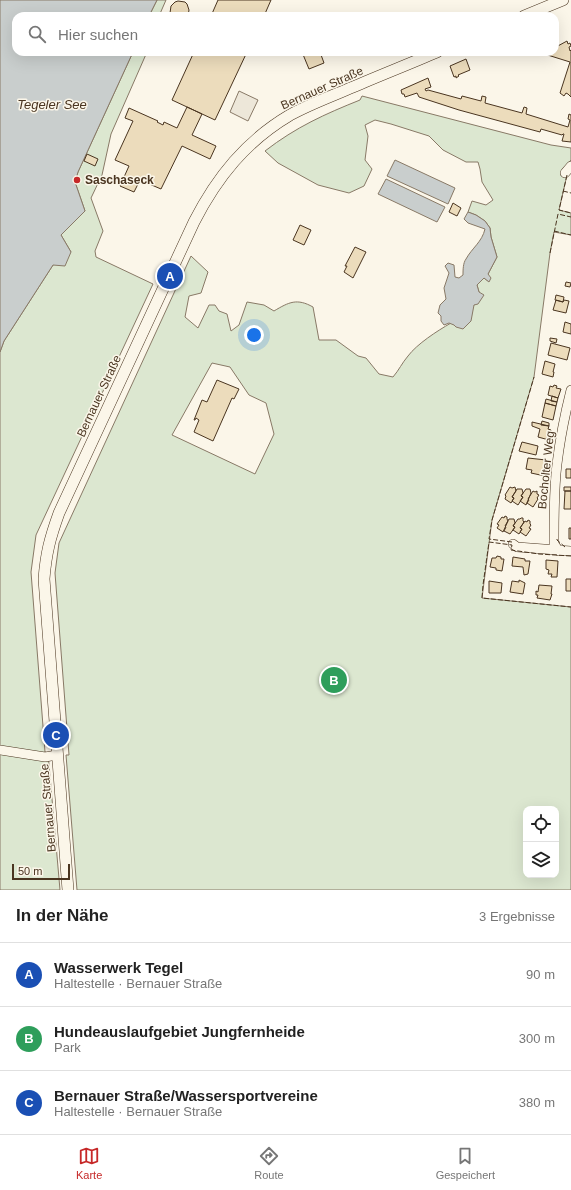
<!DOCTYPE html>
<html lang="de">
<head>
<meta charset="utf-8">
<style>
	body { margin:0; font-family:Arial,sans-serif; background:#f6f6f6; color:#222 }
	.controls { position:absolute; right:12px; bottom:12px; display:grid; overflow:hidden; border-radius:8px; box-shadow:0 4px 16px #0002 }
	.controls button { width:36px; height:36px; display:grid; place-items:center; padding:0; border:0; border-bottom:1px solid #e0e0e0; background:#fff; color:#222; font:20px sans-serif }
	.scale { position:absolute; left:12px; bottom:10px; width:58px; box-sizing:border-box; padding-left:4px; border:2px solid #4a3520; border-top:0; font-size:11px; line-height:14px; white-space:nowrap; color:#4a3520; -webkit-text-stroke:3px #fbf6e9; paint-order:stroke }
	.you { position:absolute; left:254px; top:335px; width:14px; height:14px; margin:-10px; border:3px solid #fff; border-radius:50%; background:#1a73e8; box-shadow:0 0 0 6px #1a73e833 }
	.badge { display:grid; place-items:center; width:26px; height:26px; border-radius:50%; background:#c62828; color:#fff; font-size:13px; font-weight:700 }
	.pin { position:absolute; translate:-50% -50%; border:2px solid #fff; box-shadow:0 1px 4px #0006 }
	.list { margin:0; padding:0; list-style:none }
	h2 { display:flex; justify-content:space-between; align-items:center; height:52px; margin:0; padding:0 16px; font-size:17px }
	h2 small { font-size:13px; font-weight:400; color:#767676 }
	.list li { display:grid; grid-template-columns:26px 1fr auto; gap:12px; align-items:center; box-sizing:border-box; height:64px; padding:0 16px; border-top:1px solid #e0e0e0 }
	.list b { display:block; font-size:15px; white-space:nowrap }
	.list p { margin:0; font-size:13px; white-space:nowrap; color:#767676 }
	.list em { font-size:13px; font-style:normal; color:#767676 }
	.icon { flex:none; width:22px; height:22px; fill:none; stroke:currentColor; stroke-width:2; stroke-linecap:round; stroke-linejoin:round }
	.map { position:relative; flex:none; width:571px; height:890px; overflow:hidden }
	.search { position:absolute; background:#fff; box-shadow:0 4px 16px #0002; left:12px; right:12px; top:12px; height:44px; display:flex; align-items:center; gap:10px; box-sizing:border-box; padding:0 14px; border-radius:12px; color:#767676; font-size:15px }
	.sheet { height:244px; background:#fff }
	nav { display:flex; justify-content:space-around; align-items:center; box-sizing:border-box; height:56px; border-top:1px solid #e0e0e0; background:#fff; font-size:11px; color:#767676 }
	nav a { display:grid; justify-items:center; gap:2px }
	nav .on { color:#c62828 }
	.map>svg:first-child { display:block }
	.green { fill:#dce7d0; stroke:#887966; fill-rule:evenodd }
	.parking { fill:#ede7d9; stroke:#887966 }
	.water { fill:#c9cecd; stroke:#887966 }
	.building { fill:#ecdcbc; stroke:#4a3520 }
	.lines { fill:none; stroke-linecap:round; stroke-linejoin:round }
	.minor-casing { stroke:#4a3520; stroke-width:10 }
	.major-casing { stroke:#4a3520; stroke-width:12 }
	.minor { stroke:#fbf6e9; stroke-width:9 }
	.major { stroke:#fbf6e9; stroke-width:11 }
	.fence { stroke:#4a3520; stroke-width:1; stroke-dasharray:5 2; stroke-linecap:butt }
	.poi-dot { fill:#c62828; stroke:#fbf6e9; stroke-width:1.5 }
	.labels { text-anchor:middle; stroke-width:3; stroke-linejoin:round; paint-order:stroke }
	.street-label { font-size:12px; fill:#4a3520; stroke:#fbf6e9 }
	.poi-label { font-size:12px; font-weight:bold; fill:#4a3520; stroke:#fbf6e9; text-anchor:start }
	.water-label { font-size:13px; font-style:italic; fill:#4a3520; stroke:#fbf6e9 }
</style>
</head>
<body>
<div class="map">
<svg width="571" height="890" viewBox="0 0 571 890">
	<rect width="100%" height="100%" fill="#fbf6e9"/>
	<path class="green" d="M157 0H166L159 16H149Z
		M133 52H147L111 134 102 175 91 198 103 231 95 251 96 257 153 284 36 535 31 572 45 752 48 753 60 890H0V352L4 341 53 265 71 252 61 235 85 211 75 182 78 172Z
		M362 96 551 145 571 148V160L561 171 567 175 559 210 571 213V235L554 232 550 253 534 377 492 520 482 598 571 607V890H77L66 755H69L55 573 59 543 191 256 208 272 201 293 189 296 185 317 198 328 209 305H215L219 311 227 314 231 331 239 325 247 302 264 305 274 311C289 302 297 298 313 307L319 340H336L358 356 366 358 379 374 393 377C399 370 402 363 408 356 417 344 437 331 451 323L455 325 474 305 479 292 477 285 484 278 488 281V274L497 257 491 237 490 228 485 221 476 215 468 212 472 201 486 205 493 200 482 182 480 169 478 162H466L443 150 429 136 391 124 375 120 365 125 368 136 365 160 372 169 364 186 349 193 318 185 278 163 265 151C296 127 325 114 360 100ZM212 363 230 367 249 395 266 403 274 434 255 474 172 435ZM526 809H556V875H526Z"/>
	<path class="parking" d="M239 91 258 100 248 121 230 112Z"/>
	<path class="water" d="M0 0H157L149 16H16V52H133L78 172 75 182 85 211 61 235 71 252 65 266 53 265 4 341 0 352Z
		M395 160 455 188 448 204 387 176Z
		M386 179 445 207 437 222 378 194Z
		M468 212 476 215 485 221 490 228 491 237 497 257 488 274 491 278 489 282 484 278 477 285 479 292 484 295 478 304 474 305 471 321 463 329 456 327 454 325 449 323 444 325 441 321V316L438 313 440 305 446 299 444 288 449 273 445 266 448 263 454 265 455 277 459 278 463 275C463 270 463 263 466 259 472 248 482 242 485 229L468 223 464 219Z"/>
	<path class="building" d="M218 0H271L264 16H211Z
		M178 1 185 2 187 4 189 10 188 16H171L170 13 171 6 175 2Z
		M567 41 568 44 570 43 571 46 569 47 570 51 571 50V97L568 94 566 93 564 96 560 93 570 62 538 52H555V43L556 47Z
		M194 52H247L215 120 172 100Z
		M302 52H320L324 63 309 69Z
		M466 59 470 70 458 75 459 76 456 78V76L454 77 450 66Z
		M428 78 431 87 425 89 426 91 428 90 461 99 462 96 481 101 482 96 486 97 485 103 522 113 524 107 527 108 526 114 568 127 570 120 568 119 569 114 571 115V142L562 141 564 134H563L562 135 541 129 540 132 459 110 419 97 417 93 405 97 404 94H402L401 90Z
		M187 107 202 114 192 135 216 146 210 159 182 146 161 189 140 180 134 192 120 186 129 166 115 160 133 121 125 118 129 108 158 121 157 122 163 125 164 122 177 128Z
		M87 154 98 159 95 166 84 161Z
		M453 203 461 208 457 216 449 212Z
		M300 225 311 230 304 245 293 240Z
		M355 247 366 252 353 278 344 272 347 266H345Z
		M566 282 571 283 570 287 565 286Z
		M556 295 564 297 563 302 555 300Z
		M556 300 563 302 564 300 569 301 566 313 553 310Z
		M565 322 571 324V334L563 332Z
		M550 338 557 339 556 343 550 341Z
		M551 343 570 348 567 360 548 355Z
		M545 361 555 364 553 372H554L553 377 542 374Z
		M217 380 239 389 234 399 232 398 213 441 194 432 199 420 196 418 195 420H194L202 400 207 402Z
		M554 385 557 386 556 388 561 389 558 398 548 395 550 386 553 387Z
		M552 396 558 398 557 402 551 401Z
		M546 399 557 402 556 406 545 403Z
		M545 403 556 406 553 420 542 417Z
		M542 421 549 423V426L541 425Z
		M532 422 549 426 548 429 551 430 549 440 538 437 540 429 532 426Z
		M522 442 538 446 536 455 519 451Z
		M528 458 546 460 545 476 531 473 532 470 526 469Z
		M566 469H571V478H566Z
		M510 487 512 488 515 487 516 491 512 497 514 498 511 503 505 499 506 496 505 495Z
		M564 487H571V491H564Z
		M517 489H522L523 493 521 496 523 497 518 505 512 501 514 498 512 497Z
		M526 489H530L531 493 526 505 520 501 523 497 521 496Z
		M533 491 535 492 537 491V494L539 495 537 498 538 499 533 507 527 503 529 500 528 499Z
		M565 491H571V509H564Z
		M505 516 507 517V519L508 521 503 532 497 528 499 525 497 524 502 517 504 518Z
		M521 518H523V521L524 522 520 528 522 529 519 534 513 530 515 527 513 526 518 519H520Z
		M509 519H514L515 523 513 526 515 527 510 534 504 531 506 527 505 526Z
		M528 520 530 521V524L531 525 529 528 531 529 526 536 520 532 522 529 520 528 525 521 527 522Z
		M569 528H571V539H569Z
		M497 556 501 557V559H504L502 571 496 570V568L490 567 492 558H496Z
		M513 557 525 559V561H530L528 574 524 575 523 567 512 566Z
		M546 560 558 561 557 577H551L552 574H548L549 570 546 569Z
		M566 579H571V591H566Z
		M519 580 525 583 523 594 510 592 512 581 519 582Z
		M489 581 502 583 501 593H489Z
		M539 585 552 586 551 594H552L550 600 537 598 538 595H536V591L538 592Z"/>
	<g class="lines">
		<defs>
			<path id="minor" d="M565 173 571 166
				M513 544 517 547 571 551
				M559 551 554 544V538C554 514 554 488 557 464 560 439 565 414 571 390
				M0 750 45 757 57 755"/>
			<path id="major" d="M524 16 563 0
				M68 890 44 579C46 553 50 538 59 513L194 222C217 177 246 141 290 115 310 104 332 96 353 87 381 75 409 64 437 52"/>
		</defs>
		<use href="#minor" class="minor-casing"/>
		<use href="#major" class="major-casing"/>
		<use href="#minor" class="minor"/>
		<use href="#major" class="major"/>
		<path class="fence" d="M567 175 559 210 571 213
			M563 191 571 193
			M554 231 571 235
			M550 253 558 214 571 217
			M557 539V540L565 547
			M512 542 489 539 492 520 534 377
			M571 556 539 554 511 550 512 545 489 542 483 585 482 598 571 607"/>
	</g>
	<circle class="poi-dot" cx="77" cy="180" r="4"/>
	<g class="labels">
		<g class="street-label">
			<text transform="translate(322 88) rotate(-24)" y="4">Bernauer Straße</text>
			<text transform="translate(99 396) rotate(-65)" y="4">Bernauer Straße</text>
			<text transform="translate(546 470) rotate(-84)" y="4">Bocholter Weg</text>
			<text transform="translate(48 808) rotate(-95)" y="4">Bernauer Straße</text>
		</g>
		<g class="poi-label">
			<text x="85" y="184">Saschaseck</text>
		</g>
		<g class="water-label">
			<text x="52" y="109">Tegeler See</text>
		</g>
	</g>
</svg>
<div class="controls">
<button><svg class="icon" aria-label="locate" viewBox="0 0 24 24"><circle cx="12" cy="12" r="6"/><path d="M12 2v4M12 18v4M2 12h4M18 12h4"/></svg></button>
<button><svg class="icon" aria-label="layers" viewBox="0 0 24 24"><path d="M12 4l9 5-9 5-9-5zM3 14l9 5 9-5"/></svg></button>
</div>
<div class="scale">50 m</div>
<div class="you"></div>
<div class="pin badge" style="left:170px;top:276px;background:#1a4fb4">A</div>
<div class="pin badge" style="left:334px;top:680px;background:#2e9e5b">B</div>
<div class="pin badge" style="left:56px;top:735px;background:#1a4fb4">C</div>
<div class="search"><svg class="icon" aria-label="search" viewBox="0 0 24 24"><circle cx="10" cy="10" r="6"/><path d="M15 15l6 6"/></svg>Hier suchen</div>
</div>
<section class="sheet">
<h2>In der Nähe<small>3 Ergebnisse</small></h2>
<ul class="list">
<li><span class="badge" style="background:#1a4fb4">A</span><div><b>Wasserwerk Tegel</b><p>Haltestelle · Bernauer Straße</p></div><em>90 m</em></li>
<li><span class="badge" style="background:#2e9e5b">B</span><div><b>Hundeauslaufgebiet Jungfernheide</b><p>Park</p></div><em>300 m</em></li>
<li><span class="badge" style="background:#1a4fb4">C</span><div><b>Bernauer Straße/Wassersportvereine</b><p>Haltestelle · Bernauer Straße</p></div><em>380 m</em></li>
</ul>
</section>
<nav>
<a class="on"><svg class="icon" aria-label="map" viewBox="0 0 24 24"><path d="M3 6l6-2 6 2 6-2v14l-6 2-6-2-6 2zM9 4v14M15 6v14"/></svg>Karte</a>
<a><svg class="icon" aria-label="directions" viewBox="0 0 24 24"><path d="M12 3l9 9-9 9-9-9zM9 14v-3h6M13 9l2 2-2 2"/></svg>Route</a>
<a><svg class="icon" aria-label="saved" viewBox="0 0 24 24"><path d="M7 4h10v16l-5-4-5 4z"/></svg>Gespeichert</a>
</nav>
</body>
</html>
